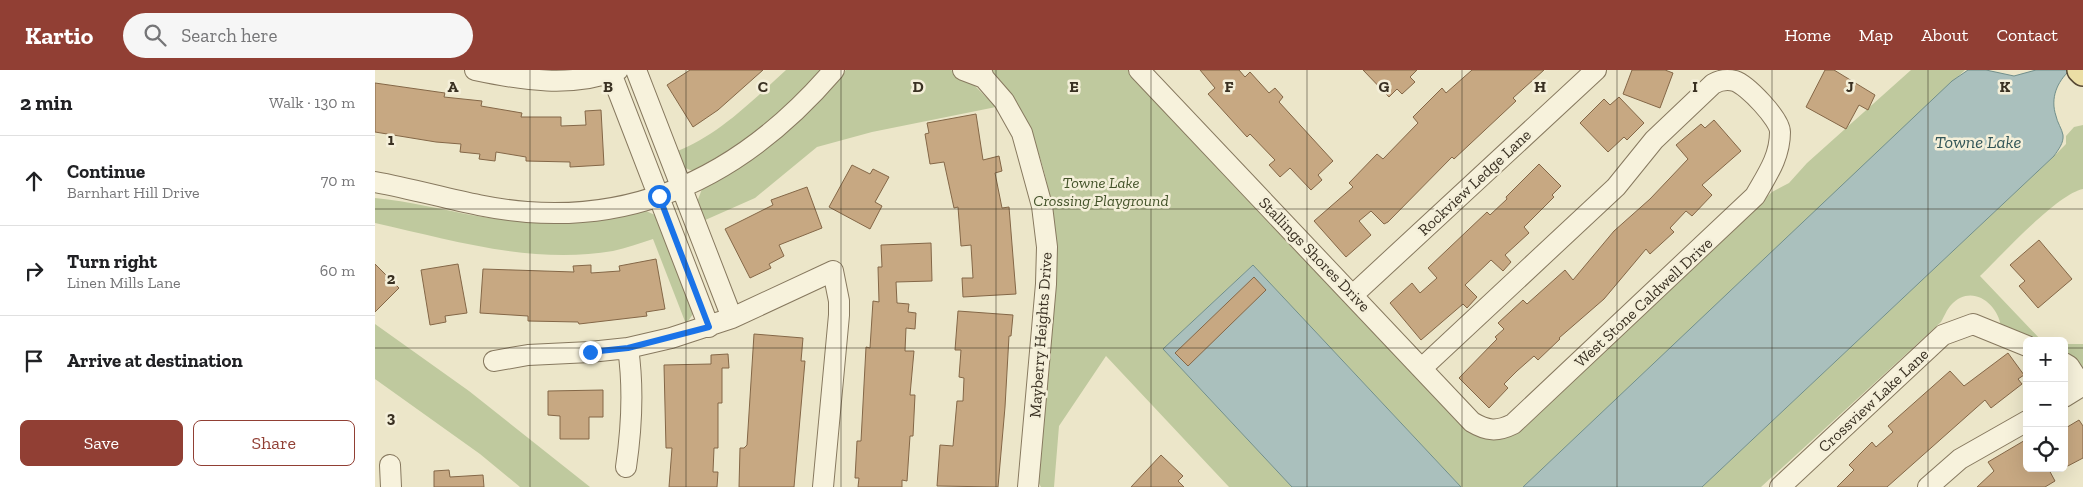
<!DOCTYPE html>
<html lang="en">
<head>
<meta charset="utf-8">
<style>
	body { margin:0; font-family:"Zilla Slab",serif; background:#f6f6f6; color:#202124 }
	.controls { position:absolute; right:15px; bottom:15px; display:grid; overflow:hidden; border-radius:8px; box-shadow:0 5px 20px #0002 }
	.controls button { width:45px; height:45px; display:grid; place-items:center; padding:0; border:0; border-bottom:1px solid #e0e0e0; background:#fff; color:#202124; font:25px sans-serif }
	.stop { position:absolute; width:15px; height:15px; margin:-11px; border:4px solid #1a73e8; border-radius:50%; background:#fff }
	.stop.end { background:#1a73e8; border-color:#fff; box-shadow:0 1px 5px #0008 }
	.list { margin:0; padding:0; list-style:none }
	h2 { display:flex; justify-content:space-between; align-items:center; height:65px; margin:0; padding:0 20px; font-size:21px }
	h2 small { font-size:16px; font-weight:400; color:#757577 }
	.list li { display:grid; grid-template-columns:32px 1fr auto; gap:15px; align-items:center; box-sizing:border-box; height:90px; padding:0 20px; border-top:1px solid #e0e0e0 }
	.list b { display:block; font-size:19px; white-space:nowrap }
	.list p { margin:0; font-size:16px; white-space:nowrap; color:#757577 }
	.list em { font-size:16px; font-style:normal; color:#757577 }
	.actions { display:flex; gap:10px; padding:15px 20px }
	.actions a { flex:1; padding:11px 0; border:1px solid #913f34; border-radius:8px; text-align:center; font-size:18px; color:#913f34 }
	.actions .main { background:#913f34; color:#fff }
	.icon { flex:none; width:28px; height:28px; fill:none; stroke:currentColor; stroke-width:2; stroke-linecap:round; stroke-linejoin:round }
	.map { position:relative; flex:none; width:1708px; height:417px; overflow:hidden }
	header { display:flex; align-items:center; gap:30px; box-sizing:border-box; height:70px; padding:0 25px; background:#913f34; color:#fff }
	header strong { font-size:24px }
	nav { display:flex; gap:28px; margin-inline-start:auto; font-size:18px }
	.search { width:350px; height:45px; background:#f6f6f6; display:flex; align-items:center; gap:12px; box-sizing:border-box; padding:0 18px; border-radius:28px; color:#757577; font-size:19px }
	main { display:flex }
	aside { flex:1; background:#fff }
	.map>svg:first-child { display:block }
	.green { fill:#bfc99e }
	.water { fill:#aac0bd; stroke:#718f8b }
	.building { fill:#c7a882; stroke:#846747 }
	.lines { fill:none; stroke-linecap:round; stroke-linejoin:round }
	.minor-casing { stroke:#87795f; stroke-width:22 }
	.major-casing { stroke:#554733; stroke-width:28 }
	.minor { stroke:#f7f2dc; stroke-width:20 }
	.major { stroke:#ebdea5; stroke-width:25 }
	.route { stroke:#1a73e8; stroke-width:6 }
	.grid { fill:none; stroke:#393022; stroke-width:1; stroke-opacity:0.55 }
	.labels { text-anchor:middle; stroke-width:5; stroke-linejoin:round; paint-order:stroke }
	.park-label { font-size:16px; font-style:italic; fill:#44532a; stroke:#f4efd9 }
	.street-label { font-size:16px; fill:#393022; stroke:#f4efd9 }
	.water-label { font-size:18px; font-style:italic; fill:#325557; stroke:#f4efd9 }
	.grid-label { font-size:16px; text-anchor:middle; font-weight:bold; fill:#393022; stroke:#f4efd9; stroke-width:5; stroke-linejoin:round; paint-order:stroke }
</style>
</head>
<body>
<header>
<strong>Kartio</strong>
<div class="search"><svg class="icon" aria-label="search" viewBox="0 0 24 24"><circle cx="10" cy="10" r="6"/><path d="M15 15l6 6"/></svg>Search here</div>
<nav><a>Home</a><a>Map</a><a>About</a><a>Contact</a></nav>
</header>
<main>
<aside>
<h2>2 min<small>Walk · 130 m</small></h2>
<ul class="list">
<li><svg class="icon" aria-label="ahead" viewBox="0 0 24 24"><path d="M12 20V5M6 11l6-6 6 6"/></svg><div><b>Continue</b><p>Barnhart Hill Drive</p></div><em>70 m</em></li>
<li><svg class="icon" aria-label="right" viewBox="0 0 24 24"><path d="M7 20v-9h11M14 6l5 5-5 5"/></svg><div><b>Turn right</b><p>Linen Mills Lane</p></div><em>60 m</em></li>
<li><svg class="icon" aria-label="arrive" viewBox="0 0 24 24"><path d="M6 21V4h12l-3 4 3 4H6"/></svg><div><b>Arrive at destination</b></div></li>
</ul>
<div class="actions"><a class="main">Save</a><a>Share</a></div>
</aside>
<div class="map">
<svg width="1708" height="417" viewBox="0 0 1708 417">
	<rect width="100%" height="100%" fill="#ece6c9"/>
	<path class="green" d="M411 0H445C416 44 363 76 318 101L310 98 300 82C343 66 377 31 411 0Z
		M471 0H576L599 15 621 37 497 62 442 77 380 128 328 151 322 132 327 119 372 93 397 73Z
		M617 0H754L1091 358 1142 361 1397 122 1414 113 1432 93 1536 0H1590L1148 417H1086L878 195 788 279 917 417H854L731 286 684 356 679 417H666L661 408 682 190C677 117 665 58 617 0Z
		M1708 55V119C1682 124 1626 186 1605 206L1666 270 1670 271H1653L1626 257C1623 233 1596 213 1576 235 1572 239 1569 247 1566 252L1386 417H1327L1679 86 1691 74V66L1699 57Z
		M0 128C34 131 68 140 102 146 157 155 215 155 269 140L282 146 318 238V244L311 254 278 169C265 173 251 178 238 181 158 195 77 170 0 153Z
		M0 254 94 321 215 417H145L105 384 0 309Z
		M1689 274H1708V306L1689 286Z"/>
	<path class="water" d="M1611 0 1639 6 1661 0H1695C1682 12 1675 28 1681 46 1682 52 1687 59 1688 65 1689 73 1683 80 1679 86L1327 417H1148L1577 11 1593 0Z
		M878 195 1086 417H917L788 279Z"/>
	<path class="building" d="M315 0H388L343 40 318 57 292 15Z
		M825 0H864L870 7 875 2 894 23 900 18 908 27 904 32 958 91 943 105 947 110 936 120 915 98 905 107 894 95 900 90 875 64 872 67 833 24 840 18Z
		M988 0H1042L1035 7 1040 12 1027 24 1022 19 1014 27Z
		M1097 0H1169L1138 28 1141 31 1079 89 1077 87 1013 152 1009 154 996 141 984 151 996 165 971 187 939 151 978 117 974 113 1002 84 1008 89 1043 53 1038 47 1067 18 1071 23Z
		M1257 0H1290L1298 3 1285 38 1248 24Z
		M1450 0H1459L1500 25 1493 40 1484 35 1471 59 1431 37Z
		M0 13 70 23 69 27 107 31 106 36 147 43 146 47H186V56L211 55 210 41 226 40 229 95 195 97V92L151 91V87L121 82 120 91 104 89 105 84 85 82 86 74 61 72 0 62Z
		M1244 27 1269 53 1252 70 1249 67 1233 82 1205 53 1229 29 1235 35Z
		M601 44 608 90 624 86 627 101 620 103 627 138 634 137 641 224 588 227 587 208H598L596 175 586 176 583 137 579 138 569 92 555 94 550 64 554 63 552 53Z
		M1339 50 1366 81 1327 115 1337 125 1317 146 1311 141 1295 158 1299 162 1275 184 1271 179 1229 229 1184 268 1185 269 1163 290 1159 286 1142 301 1129 314 1133 318 1114 338 1084 308 1122 269 1120 267 1129 259 1123 253 1148 230 1152 234 1190 200 1198 210 1239 161 1275 129 1313 89 1301 75 1326 54 1330 58Z
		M1164 94 1186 116 1177 125 1179 127 1149 157 1154 163 1130 185 1136 192 1128 201 1116 190 1090 215 1102 227 1092 238 1088 234 1046 270 1015 233 1037 213 1045 223 1062 208 1053 198 1112 142 1115 145 1132 129 1131 127Z
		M477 95 495 104 498 99 514 107 500 132 507 136 495 159 454 137Z
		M432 117 447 158 404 175 409 186 394 194 396 198 375 208 350 159 398 135 396 130Z
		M1664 170 1697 209 1663 238 1644 216 1650 211 1635 195Z
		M556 173 557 211 521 212 522 233 534 234 533 242 541 243 540 259 531 258 530 281H539L535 325H540L538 366H535L532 411 527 410V417H483L484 408H480L482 371H486L491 277 495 278 498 231 504 232 503 197H507L506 175Z
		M281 189 290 239 271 242 272 246 204 254 203 252 153 251V246L105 243 108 199 199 202 198 196 216 195V203L245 201 244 196Z
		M0 194 24 218 0 242Z
		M83 194 92 243 70 246 71 252 55 255 46 200Z
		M879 207 891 220 813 296 800 283Z
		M583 241 638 245 636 266H634L630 337 623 417 562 416 565 375 578 376 582 331H588L589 308 584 307 586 280H580Z
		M379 264 428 268 426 291H430L419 417H364L365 378H369L372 375Z
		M1633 283 1649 305 1643 309 1647 314 1616 338 1610 330 1512 417H1462L1479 400 1474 395 1497 372 1501 377 1518 362 1513 356 1575 301 1589 316Z
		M353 284 354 298H347V333H343V378H339L338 402H343L342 417H294L297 378H291L289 295 336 294V285Z
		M228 320V347H214V369H185V346L173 345V321Z
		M1704 350 1708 356V388L1689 398V359Z
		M1652 369V398H1673L1680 411 1670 417H1602L1619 401 1613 392Z
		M786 385 808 406 803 411 809 417H756Z
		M74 400 75 407 108 405 109 417H59V401Z"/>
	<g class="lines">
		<defs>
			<path id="minor" d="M100 0C147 10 197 18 243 0
				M261 0 357 248
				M588 0 609 8
				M606 0 609 8 629 31 647 63 667 136 672 177 671 214 653 417
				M764 0 1097 352C1112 361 1122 362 1138 354L1380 126C1392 105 1405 87 1405 62 1405 49 1372 15 1360 11 1352 9 1345 10 1338 14L1279 70 1241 117 1047 298
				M236 3 334 257
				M0 112C51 121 100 138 152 142 278 152 379 93 459 0
				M979 224 1221 0
				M119 291 153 285 215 282 253 278 296 268 357 248 458 201 464 231V245L448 417
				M1689 293 1694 296 1707 316 1689 327
				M15 395 16 417
				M251 397C257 356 259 319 253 278
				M1405 417 1568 265 1598 254 1652 276
				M1553 417 1585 389 1652 351"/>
			<path id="major" d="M1705 0 1708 3"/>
		</defs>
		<use href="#minor" class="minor-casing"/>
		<use href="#major" class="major-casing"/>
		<use href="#minor" class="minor"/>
		<use href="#major" class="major"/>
	</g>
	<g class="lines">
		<path class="route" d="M215 282 253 278 334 257 284 126"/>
	</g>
	<path class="grid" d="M155 0V417M311 0V417M466 0V417M621 0V417M776 0V417M932 0V417M1087 0V417M1242 0V417M1397 0V417M1553 0V417M0 139H1708M0 278H1652M1689 278H1708"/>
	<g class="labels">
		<g class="park-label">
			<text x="726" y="118">Towne Lake<tspan x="726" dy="18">Crossing Playground</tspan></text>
		</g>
		<g class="street-label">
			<text transform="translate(1099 112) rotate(-43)" y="6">Rockview Ledge Lane</text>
			<text transform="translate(940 184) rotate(46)" y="6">Stallings Shores Drive</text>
			<text transform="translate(1268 232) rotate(-43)" y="6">West Stone Caldwell Drive</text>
			<text transform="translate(665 265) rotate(-86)" y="6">Mayberry Heights Drive</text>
			<text transform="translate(1498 330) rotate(-43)" y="6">Crossview Lake Lane</text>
		</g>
		<g class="water-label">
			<text x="1603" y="78">Towne Lake</text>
		</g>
	</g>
	<g class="grid-label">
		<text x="78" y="22">A</text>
		<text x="233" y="22">B</text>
		<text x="388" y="22">C</text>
		<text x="543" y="22">D</text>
		<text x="699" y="22">E</text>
		<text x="854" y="22">F</text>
		<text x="1009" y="22">G</text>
		<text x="1165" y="22">H</text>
		<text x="1320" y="22">I</text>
		<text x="1475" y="22">J</text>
		<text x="1630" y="22">K</text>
		<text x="16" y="75">1</text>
		<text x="16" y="214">2</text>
		<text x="16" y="353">3</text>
	</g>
</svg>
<div class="controls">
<button>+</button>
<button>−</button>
<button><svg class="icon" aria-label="locate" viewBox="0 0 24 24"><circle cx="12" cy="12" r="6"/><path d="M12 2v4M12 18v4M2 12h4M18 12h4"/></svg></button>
</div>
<div class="stop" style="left:284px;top:126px"></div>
<div class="stop end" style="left:215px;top:282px"></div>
</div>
</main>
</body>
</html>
